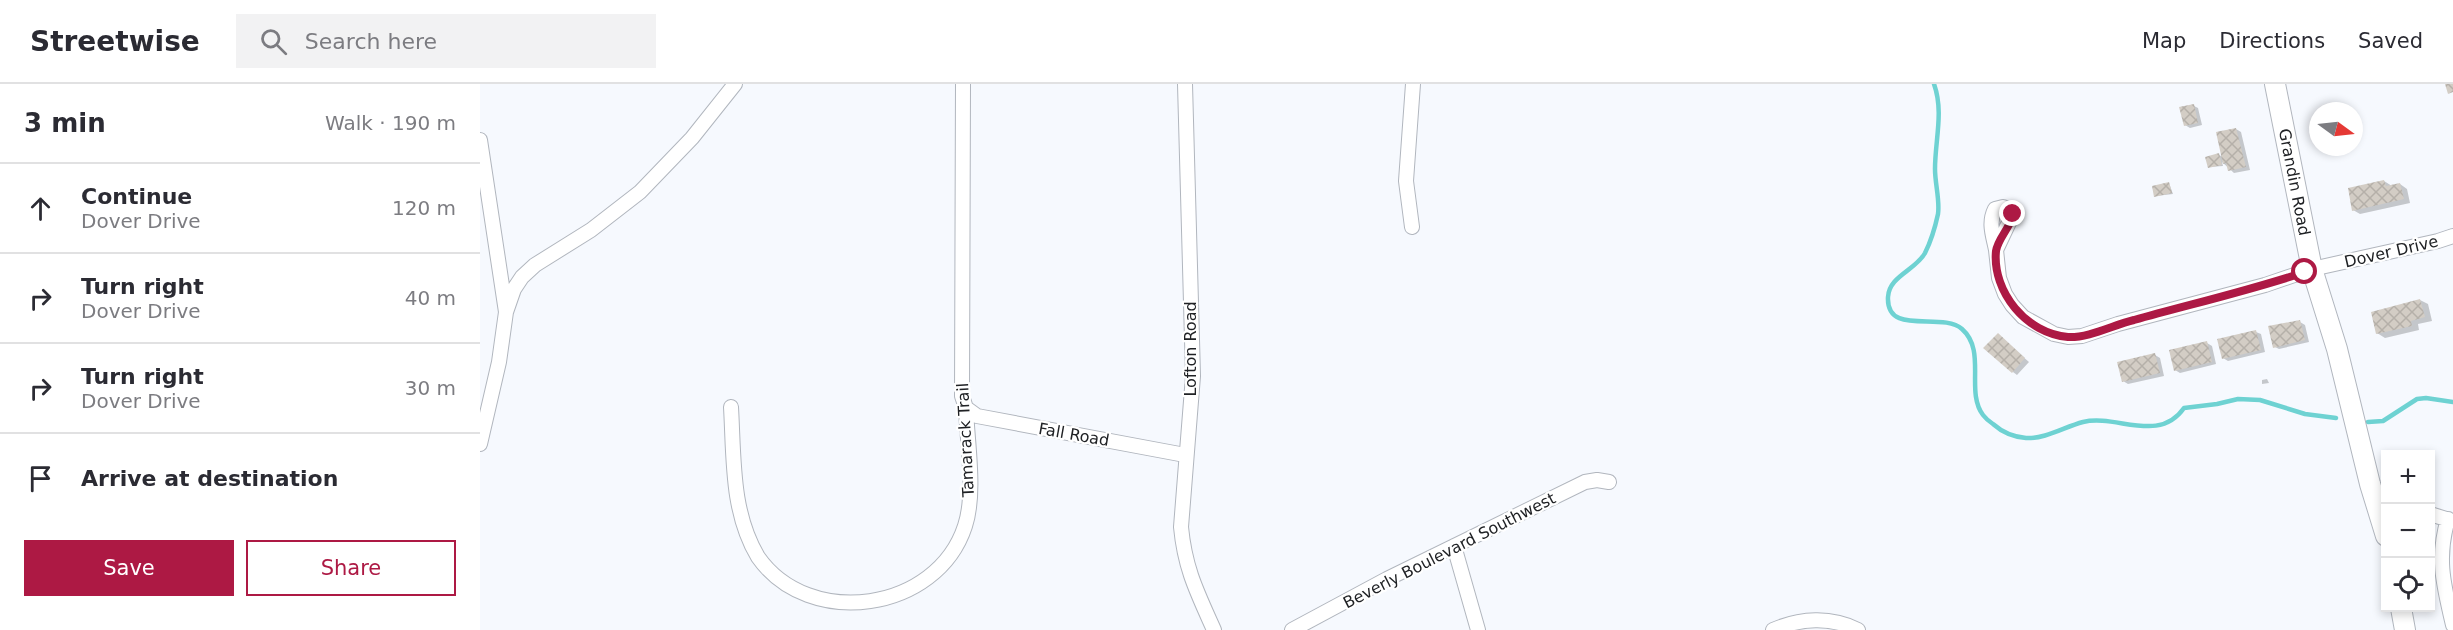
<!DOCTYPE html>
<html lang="en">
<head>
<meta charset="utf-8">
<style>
	body { margin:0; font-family:"DejaVu Sans",sans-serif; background:#f2f2f3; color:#2b2b33 }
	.controls { position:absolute; right:18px; bottom:18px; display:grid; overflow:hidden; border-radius:0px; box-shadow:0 3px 9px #0003 }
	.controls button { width:54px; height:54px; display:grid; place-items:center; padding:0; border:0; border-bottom:2px solid #e1e1e2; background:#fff; color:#2b2b33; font:30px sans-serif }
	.compass { position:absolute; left:1829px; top:18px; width:54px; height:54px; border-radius:50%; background:#fff; box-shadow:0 3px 9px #0003; rotate:105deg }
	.stop { position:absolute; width:18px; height:18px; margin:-14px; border:4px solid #ad1944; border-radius:50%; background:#fff }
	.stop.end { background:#ad1944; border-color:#fff; box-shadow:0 2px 6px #0008 }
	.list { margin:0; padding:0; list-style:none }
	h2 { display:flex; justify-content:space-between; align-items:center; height:78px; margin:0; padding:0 24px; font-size:26px }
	h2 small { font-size:20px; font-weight:400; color:#7c7c81 }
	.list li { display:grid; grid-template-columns:39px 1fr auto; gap:18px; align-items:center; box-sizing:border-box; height:90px; padding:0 24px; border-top:2px solid #e1e1e2 }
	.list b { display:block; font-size:22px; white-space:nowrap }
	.list p { margin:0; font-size:20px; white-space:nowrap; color:#7c7c81 }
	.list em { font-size:20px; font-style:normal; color:#7c7c81 }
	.actions { display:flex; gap:12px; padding:18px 24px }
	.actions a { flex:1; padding:14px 0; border:2px solid #ad1944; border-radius:0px; text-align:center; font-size:21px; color:#ad1944 }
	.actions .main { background:#ad1944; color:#fff }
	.icon { flex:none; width:33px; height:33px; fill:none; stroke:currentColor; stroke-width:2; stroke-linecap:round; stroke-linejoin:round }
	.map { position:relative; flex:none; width:1973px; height:546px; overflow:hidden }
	header { display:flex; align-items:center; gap:36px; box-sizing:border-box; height:84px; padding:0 30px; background:#fff; border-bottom:2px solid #e1e1e2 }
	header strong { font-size:28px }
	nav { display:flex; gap:33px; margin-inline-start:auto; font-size:21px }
	.search { width:420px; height:54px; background:#f2f2f3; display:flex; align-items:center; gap:15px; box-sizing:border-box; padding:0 21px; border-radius:0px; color:#7c7c81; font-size:22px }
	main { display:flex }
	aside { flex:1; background:#fff }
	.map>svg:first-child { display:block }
	.shadow { fill:#0003 }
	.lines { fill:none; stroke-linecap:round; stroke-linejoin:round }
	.stream { stroke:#6ed2d2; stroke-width:4.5 }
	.building { fill:url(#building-cross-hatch) }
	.street-casing { stroke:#b1b6be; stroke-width:16 }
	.secondary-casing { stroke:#b1b6be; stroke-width:22 }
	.street { stroke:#fff; stroke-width:14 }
	.secondary { stroke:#fff; stroke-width:20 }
	.route { stroke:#ad1944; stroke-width:8 }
	.labels { text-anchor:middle; stroke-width:4.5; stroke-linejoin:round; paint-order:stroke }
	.street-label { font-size:16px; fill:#202225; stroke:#fff }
</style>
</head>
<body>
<header>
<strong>Streetwise</strong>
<div class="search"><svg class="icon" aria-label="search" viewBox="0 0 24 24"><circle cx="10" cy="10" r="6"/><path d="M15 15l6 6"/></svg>Search here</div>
<nav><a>Map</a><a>Directions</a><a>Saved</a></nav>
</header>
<main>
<aside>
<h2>3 min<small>Walk · 190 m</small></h2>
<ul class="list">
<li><svg class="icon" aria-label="ahead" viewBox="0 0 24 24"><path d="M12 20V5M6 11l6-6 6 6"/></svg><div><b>Continue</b><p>Dover Drive</p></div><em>120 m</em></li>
<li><svg class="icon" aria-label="right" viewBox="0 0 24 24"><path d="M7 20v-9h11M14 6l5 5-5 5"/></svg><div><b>Turn right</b><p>Dover Drive</p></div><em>40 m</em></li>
<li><svg class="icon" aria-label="right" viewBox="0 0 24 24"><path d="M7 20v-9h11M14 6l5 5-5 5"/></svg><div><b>Turn right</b><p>Dover Drive</p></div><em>30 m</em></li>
<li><svg class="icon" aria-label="arrive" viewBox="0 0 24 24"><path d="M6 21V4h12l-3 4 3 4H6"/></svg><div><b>Arrive at destination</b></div></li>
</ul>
<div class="actions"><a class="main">Save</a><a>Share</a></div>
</aside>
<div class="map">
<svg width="1973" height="546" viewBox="0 0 1973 546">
	<defs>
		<pattern id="building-cross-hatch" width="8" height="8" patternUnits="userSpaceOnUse" patternTransform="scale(1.5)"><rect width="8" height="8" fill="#d3cdc5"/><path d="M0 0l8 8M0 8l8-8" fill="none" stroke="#b5b0a9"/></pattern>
	</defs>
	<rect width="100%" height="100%" fill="#f6f9fe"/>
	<path class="shadow" d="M1714 22 1718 24 1722 41 1710 44 1705 41Z
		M1756 45 1761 48 1770 86 1754 89 1742 78 1743 82 1730 83 1739 71 1743 73Z
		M1904 97 1912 102 1920 100 1927 105 1930 119 1880 130 1873 126Z
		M1689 99 1693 110 1676 112Z
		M1940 216 1948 220 1952 237 1938 240 1939 246 1905 254 1897 249Z
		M1820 238 1825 241 1829 258 1799 265 1795 263Z
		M1776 248 1781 250 1785 268 1748 277 1743 274Z
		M1518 251 1549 278 1537 291 1533 288Z
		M1727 259 1732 262 1736 280 1700 289 1695 286Z
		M1675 271 1680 274 1684 292 1648 300 1643 297Z
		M1787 295 1789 299 1782 300V296Z"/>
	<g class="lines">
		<path class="stream" d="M1454 0C1464 28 1455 56 1455 85 1455 100 1460 116 1458 130 1455 144 1451 157 1445 169 1436 186 1409 192 1408 213 1406 253 1462 227 1482 245 1507 267 1485 307 1503 331 1506 335 1510 338 1513 340 1522 348 1534 353 1546 354 1566 355 1584 343 1603 338 1637 330 1679 360 1704 324L1737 320 1758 315 1780 316 1825 330 1856 334
			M1888 338 1903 337 1937 315 1946 314 1973 318"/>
	</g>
	<path class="building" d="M1965 0H1973V8L1968 10Z
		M1714 20 1718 39 1704 42 1699 23Z
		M1756 44 1766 83 1748 87 1746 79 1743 80 1736 48Z
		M1739 69 1742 81 1728 84 1725 73Z
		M1904 96 1906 102 1920 99 1924 115 1872 127 1868 104Z
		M1689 98 1692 109 1674 113 1672 102Z
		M1940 215 1945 233 1931 237 1932 242 1896 250 1891 228Z
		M1820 236 1825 256 1793 264 1788 242Z
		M1776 246 1781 266 1742 275 1737 255Z
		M1518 249 1545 274 1532 289 1503 264Z
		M1727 257 1732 278 1694 287 1689 266Z
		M1675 269 1680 289 1642 298 1637 278Z"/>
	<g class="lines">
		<defs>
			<path id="street" d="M705 0 713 292 701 443C705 485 717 508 734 546
				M0 56 26 228 19 278 0 360
				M932 143 926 97 933 0
				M1516 166C1513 151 1508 139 1515 125L1523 123 1531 126 1533 130 1516 166 1519 194 1525 210 1532 221 1543 233 1574 250 1588 253 1602 252 1638 240 1785 201 1832 185 1958 157 1973 152
				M26 228 34 205 42 193 55 181 111 146 160 108 212 54 255 0
				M251 323C254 374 251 428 278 473 329 546 457 528 485 442 496 409 487 358 486 324L482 312 483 0
				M486 324 497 332 705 371
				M1950 430 1973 437
				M1968 435C1956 475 1964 502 1973 541
				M974 462 998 546
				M812 546 907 495 1105 398 1117 396 1129 398
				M1293 546C1320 534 1351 532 1378 546"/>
			<path id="secondary" d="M1795 0 1832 185 1857 265 1890 400 1906 452
				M1921 524 1925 546"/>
		</defs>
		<use href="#street" class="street-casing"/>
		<use href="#secondary" class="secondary-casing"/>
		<use href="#street" class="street"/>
		<use href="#secondary" class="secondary"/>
	</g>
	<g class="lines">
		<path class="route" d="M1533 130C1531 143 1518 154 1516 167 1512 208 1547 250 1588 253 1609 254 1633 241 1654 236 1711 220 1768 207 1825 188"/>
	</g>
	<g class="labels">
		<g class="street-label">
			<text transform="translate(1815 98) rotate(79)" y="6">Grandin Road</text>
			<text transform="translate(1911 167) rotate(-13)" y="6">Dover Drive</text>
			<text transform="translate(710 265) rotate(-90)" y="6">Lofton Road</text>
			<text transform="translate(594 350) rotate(10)" y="6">Fall Road</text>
			<text transform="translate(485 356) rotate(-93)" y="6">Tamarack Trail</text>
			<text transform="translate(969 466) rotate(-27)" y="6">Beverly Boulevard Southwest</text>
		</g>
	</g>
</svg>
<div class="controls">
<button>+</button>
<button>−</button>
<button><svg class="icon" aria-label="locate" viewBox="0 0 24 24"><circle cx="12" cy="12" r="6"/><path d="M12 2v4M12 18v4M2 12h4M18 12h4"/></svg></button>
</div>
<svg class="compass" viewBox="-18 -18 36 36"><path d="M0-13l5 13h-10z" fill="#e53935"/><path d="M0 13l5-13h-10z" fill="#7c7c81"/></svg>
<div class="stop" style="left:1825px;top:188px"></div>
<div class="stop end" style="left:1533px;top:130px"></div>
</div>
</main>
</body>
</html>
